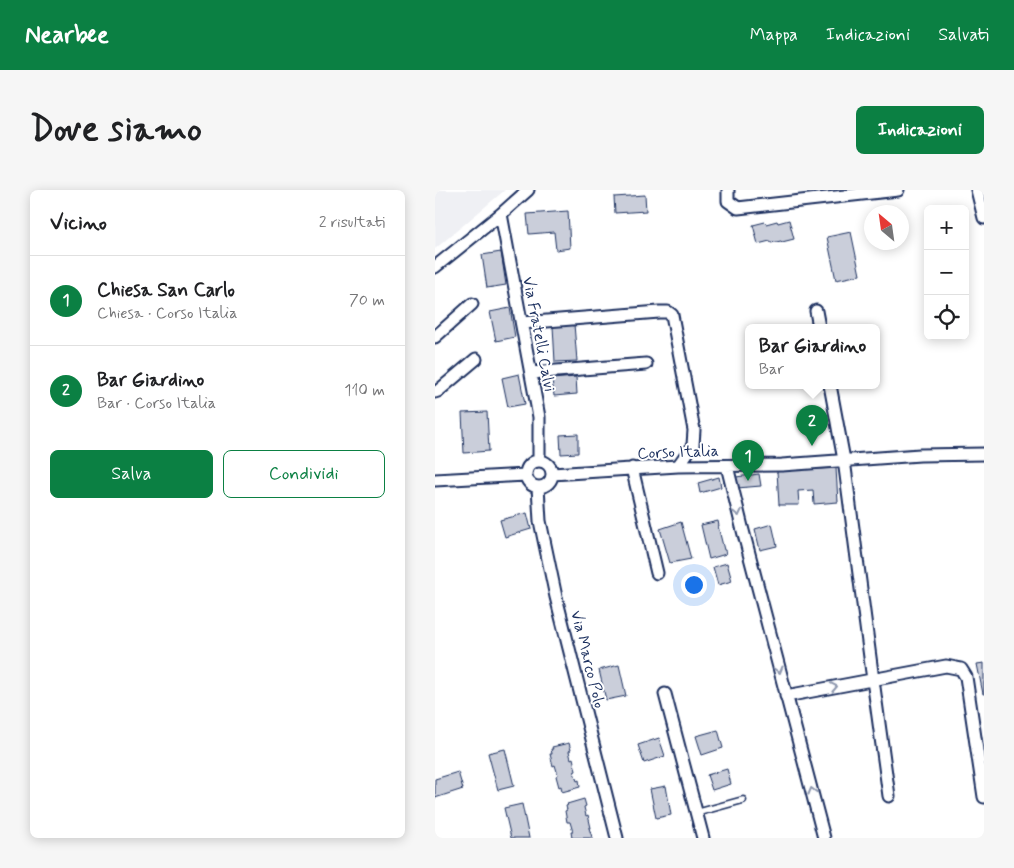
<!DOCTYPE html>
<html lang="it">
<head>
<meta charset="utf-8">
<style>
	body { margin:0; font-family:Mynerve,sans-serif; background:#f6f6f6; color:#202124 }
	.controls { position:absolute; right:15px; top:15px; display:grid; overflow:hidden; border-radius:8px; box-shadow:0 2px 12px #0003 }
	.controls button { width:45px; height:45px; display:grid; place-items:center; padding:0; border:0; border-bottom:1px solid #e0e0e0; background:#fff; color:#202124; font:25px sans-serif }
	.compass { position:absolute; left:429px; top:15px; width:45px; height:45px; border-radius:50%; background:#fff; box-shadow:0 2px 12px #0003; rotate:331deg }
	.you { position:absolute; left:258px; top:394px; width:18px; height:18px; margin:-12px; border:4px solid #fff; border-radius:50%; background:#1a73e8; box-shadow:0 0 0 8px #1a73e833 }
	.badge { display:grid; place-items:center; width:32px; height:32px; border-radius:50%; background:#0b8043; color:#fff; font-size:16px; font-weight:700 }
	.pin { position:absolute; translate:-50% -41px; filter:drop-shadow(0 1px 2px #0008) }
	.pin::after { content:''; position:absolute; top:26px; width:18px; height:15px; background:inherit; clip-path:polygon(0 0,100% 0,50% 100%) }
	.popup { position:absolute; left:310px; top:134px; width:135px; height:65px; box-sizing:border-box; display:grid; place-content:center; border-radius:8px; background:#fff; filter:drop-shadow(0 1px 4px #0005); font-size:16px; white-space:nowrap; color:#757577 }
	.popup b { font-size:19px; color:#202124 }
	.popup::after { content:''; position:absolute; left:50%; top:100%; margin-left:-10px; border:10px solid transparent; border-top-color:#fff }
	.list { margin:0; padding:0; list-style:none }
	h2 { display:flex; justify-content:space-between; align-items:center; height:65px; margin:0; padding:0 20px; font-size:21px }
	h2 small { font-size:16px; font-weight:400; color:#757577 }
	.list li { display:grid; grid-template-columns:32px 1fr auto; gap:15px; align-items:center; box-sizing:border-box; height:90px; padding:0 20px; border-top:1px solid #e0e0e0 }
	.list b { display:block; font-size:19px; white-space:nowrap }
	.list p { margin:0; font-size:16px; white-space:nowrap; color:#757577 }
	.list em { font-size:16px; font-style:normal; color:#757577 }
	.actions { display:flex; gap:10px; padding:15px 20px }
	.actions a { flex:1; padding:11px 0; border:1px solid #0b8043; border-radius:8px; text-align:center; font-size:18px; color:#0b8043 }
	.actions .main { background:#0b8043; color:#fff }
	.icon { flex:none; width:28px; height:28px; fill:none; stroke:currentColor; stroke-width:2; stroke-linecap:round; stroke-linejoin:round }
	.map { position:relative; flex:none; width:549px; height:648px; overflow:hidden; border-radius:8px }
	header { display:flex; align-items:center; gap:30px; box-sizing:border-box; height:70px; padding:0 25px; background:#0b8043; color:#fff }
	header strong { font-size:24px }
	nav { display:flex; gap:28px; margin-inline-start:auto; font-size:18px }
	.intro { display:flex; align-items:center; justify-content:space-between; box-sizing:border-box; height:120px; padding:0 30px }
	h1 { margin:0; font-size:35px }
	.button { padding:12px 22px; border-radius:8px; background:#0b8043; color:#fff; font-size:18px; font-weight:700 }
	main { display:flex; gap:30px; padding:0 30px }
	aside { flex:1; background:#fff; border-radius:8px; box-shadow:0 2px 12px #0003 }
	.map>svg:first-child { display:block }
	.built { fill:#eff0f4 }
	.building { fill:#caceda; stroke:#1b2f5e }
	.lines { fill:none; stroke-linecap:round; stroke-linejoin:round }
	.lane-casing { stroke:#1b2f5e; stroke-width:9 }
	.street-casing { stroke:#1b2f5e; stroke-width:15 }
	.lane { stroke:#fff; stroke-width:5.5 }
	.street { stroke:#fff; stroke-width:11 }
	.oneway { stroke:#8d97ae }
	.labels { text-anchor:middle; stroke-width:4; stroke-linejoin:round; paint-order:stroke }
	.street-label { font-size:16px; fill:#1b2f5e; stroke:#fff }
</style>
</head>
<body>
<header>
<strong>Nearbee</strong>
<nav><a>Mappa</a><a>Indicazioni</a><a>Salvati</a></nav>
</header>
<div class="intro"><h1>Dove siamo</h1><a class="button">Indicazioni</a></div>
<main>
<aside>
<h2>Vicino<small>2 risultati</small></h2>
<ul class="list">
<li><span class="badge">1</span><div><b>Chiesa San Carlo</b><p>Chiesa · Corso Italia</p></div><em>70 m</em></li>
<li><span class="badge">2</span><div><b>Bar Giardino</b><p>Bar · Corso Italia</p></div><em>110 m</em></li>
</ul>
<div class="actions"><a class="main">Salva</a><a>Condividi</a></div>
</aside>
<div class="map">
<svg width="549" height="648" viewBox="0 0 549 648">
	<rect width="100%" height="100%" fill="#fff"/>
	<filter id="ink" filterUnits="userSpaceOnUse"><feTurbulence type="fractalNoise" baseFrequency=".02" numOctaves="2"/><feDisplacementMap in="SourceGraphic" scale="10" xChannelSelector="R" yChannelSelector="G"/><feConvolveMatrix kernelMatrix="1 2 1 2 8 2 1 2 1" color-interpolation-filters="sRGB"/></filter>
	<g filter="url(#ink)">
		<path class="built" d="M0 0H70L0 59Z"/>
		<path class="building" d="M210 5 211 21 180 23 179 7Z
			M133 21 135 58 121 60 119 42 94 44 92 24Z
			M354 30 359 49 347 52 346 51 336 53 335 51 323 54 318 35 330 32 331 34 342 31 343 33Z
			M416 42 425 85 401 90 392 47Z
			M66 62 71 95 52 98 47 65Z
			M75 118 80 147 61 151 55 122Z
			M139 134 142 171 120 172 118 136Z
			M84 184 90 214 73 217 67 188Z
			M141 187 142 204 119 206 117 189Z
			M52 222 54 261 29 263 27 223Z
			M143 244V263L126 264 125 245Z
			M401 278 403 312 379 314 378 300 363 301 364 315H344L342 281Z
			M324 284 326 296 302 298 301 287Z
			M284 287 286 297 265 303 263 293Z
			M92 323 96 339 70 347 65 330Z
			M283 331 284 336H283L289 360H290L291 364 274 369 266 335Z
			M246 332 256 369 235 373 225 339Z
			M337 334 342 356 325 360 320 339Z
			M292 373 297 391 283 395 278 377Z
			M549 473V504H548L542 474Z
			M184 475 191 506 171 510 164 480Z
			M283 540 288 558 267 565 261 546Z
			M224 548 230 566 209 573 203 555Z
			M134 553 136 560 134 561 136 569 138 568 141 581 139 582 142 591 144 590 145 597 127 602 126 596 124 597 121 586 123 585 120 575 118 576 115 564H117L116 559H118L117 557Z
			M70 559 79 596 63 600 53 563Z
			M292 579 296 594 277 600 272 585Z
			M23 582 28 599 0 608V589Z
			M231 596 236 625 221 628 215 599Z
			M149 609 151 616 149 617 151 626 153 625 156 638H154L157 647H158L159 648H137L136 642H138L135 632H132L130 621 132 620 131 616 133 615 132 614Z
			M87 614 94 648H76L69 618Z"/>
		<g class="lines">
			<defs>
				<path id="lane" d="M261 623 308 610"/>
				<path id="street" d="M293 0V11L303 18 463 0
					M542 0 549 28
					M66 24 104 227V270
					M0 77 66 24 93 0
					M381 121 384 137
					M87 133 224 122H233L237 125 259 240 258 255 243 276
					M0 147 37 114
					M96 183 211 174
					M395 195 409 270 438 490 454 606
					M0 202 3 201 41 169
					M91 284a13 13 0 1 1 26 0a13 13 0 1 1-26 0Z
					M292 276 307 337 389 648
					M197 278 222 383
					M117 284 243 276 347 275 485 265 549 264
					M0 290 91 285
					M103 297 105 331 121 407 182 648
					M230 504 268 648
					M351 506 511 476 526 479 531 487 549 607"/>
			</defs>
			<use href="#lane" class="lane-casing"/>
			<use href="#street" class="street-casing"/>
			<use href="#lane" class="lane"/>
			<use href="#street" class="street"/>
		</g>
		<defs><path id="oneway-chevron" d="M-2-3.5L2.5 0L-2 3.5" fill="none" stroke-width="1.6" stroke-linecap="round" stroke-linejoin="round" transform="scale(1.25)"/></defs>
		<g class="oneway">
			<use href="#oneway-chevron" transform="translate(303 323) rotate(77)"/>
			<use href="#oneway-chevron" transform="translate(344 480) rotate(75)"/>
			<use href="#oneway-chevron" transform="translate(399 497) rotate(-11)"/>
			<use href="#oneway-chevron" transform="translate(377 601) rotate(-105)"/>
		</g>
	</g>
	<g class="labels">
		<g class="street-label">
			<text transform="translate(105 144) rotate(79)" y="6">Via Fratelli Calvi</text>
			<text transform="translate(243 261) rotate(-2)" y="6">Corso Italia</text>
			<text transform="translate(154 469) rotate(76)" y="6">Via Marco Polo</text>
		</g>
	</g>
</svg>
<div class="controls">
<button>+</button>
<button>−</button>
<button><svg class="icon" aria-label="locate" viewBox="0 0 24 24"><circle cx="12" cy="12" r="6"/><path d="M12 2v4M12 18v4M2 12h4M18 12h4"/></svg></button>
</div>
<svg class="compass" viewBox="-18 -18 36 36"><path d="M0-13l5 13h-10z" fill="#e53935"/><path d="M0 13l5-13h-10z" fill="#757577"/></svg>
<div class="you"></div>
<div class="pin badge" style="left:313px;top:291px">1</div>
<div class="pin badge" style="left:377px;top:256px">2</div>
<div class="popup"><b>Bar Giardino</b>Bar</div>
</div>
</main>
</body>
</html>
